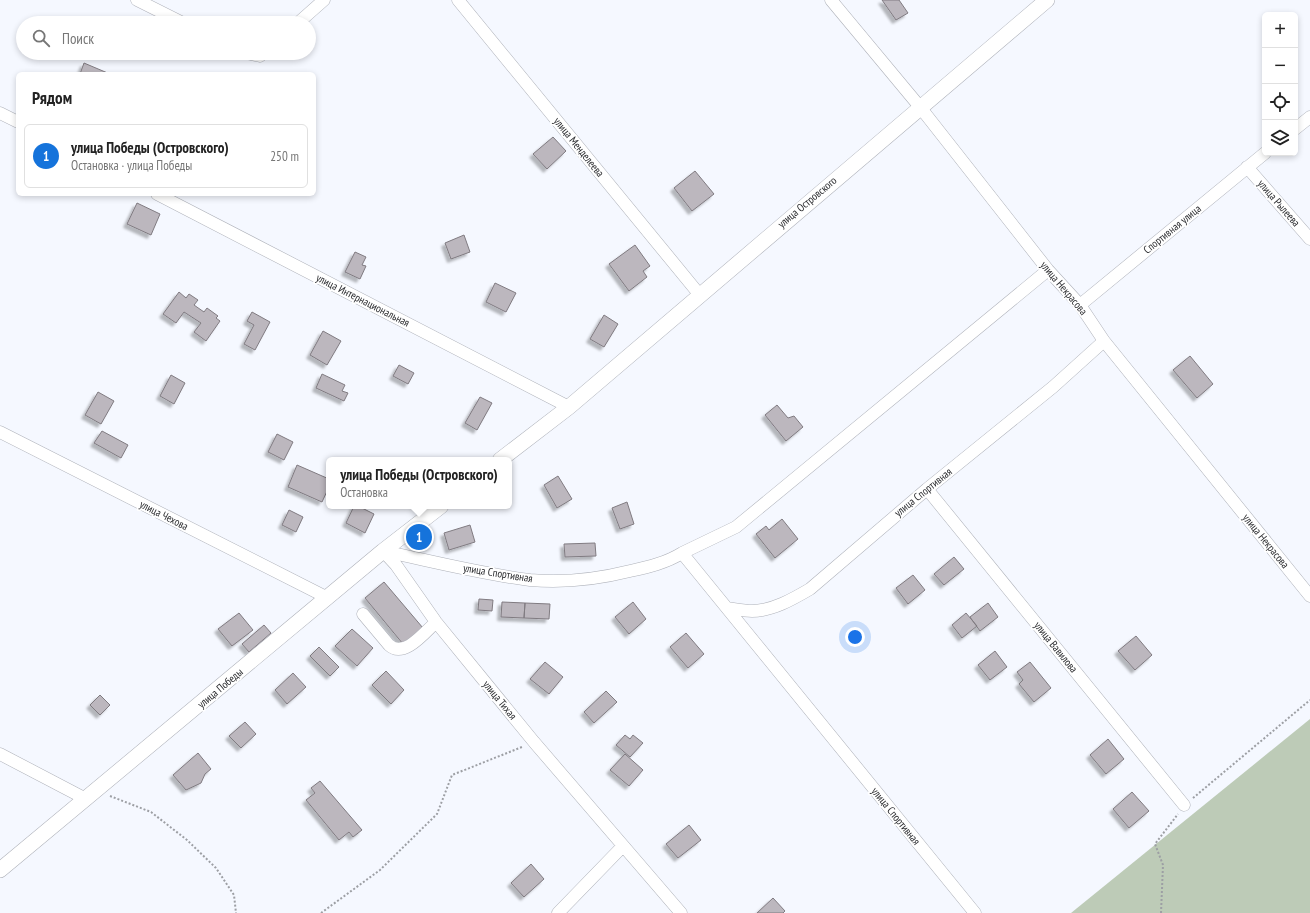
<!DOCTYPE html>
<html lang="ru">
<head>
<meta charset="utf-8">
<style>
	body { margin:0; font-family:"PT Sans Narrow",sans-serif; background:#f6f6f6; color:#222 }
	.controls { position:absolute; right:12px; top:12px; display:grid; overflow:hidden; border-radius:6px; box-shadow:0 2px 6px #0003 }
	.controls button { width:36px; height:36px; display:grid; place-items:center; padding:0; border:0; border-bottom:1px solid #e0e0e0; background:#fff; color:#222; font:20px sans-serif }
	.you { position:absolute; left:855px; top:637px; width:14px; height:14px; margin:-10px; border:3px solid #fff; border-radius:50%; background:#1a73e8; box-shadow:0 0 0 6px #1a73e833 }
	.badge { display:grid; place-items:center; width:26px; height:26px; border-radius:50%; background:#1573db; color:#fff; font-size:13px; font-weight:700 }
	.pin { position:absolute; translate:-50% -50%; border:2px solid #fff; box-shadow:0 1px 4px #0006 }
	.popup { position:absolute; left:326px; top:457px; width:186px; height:52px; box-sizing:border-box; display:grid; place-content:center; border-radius:6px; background:#fff; filter:drop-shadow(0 1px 3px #0005); font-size:13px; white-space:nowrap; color:#767676 }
	.popup b { font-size:15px; color:#222 }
	.popup::after { content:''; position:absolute; left:50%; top:100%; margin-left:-8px; border:8px solid transparent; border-top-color:#fff }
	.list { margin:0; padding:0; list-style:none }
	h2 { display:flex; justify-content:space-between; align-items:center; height:52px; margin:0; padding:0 16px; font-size:17px }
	h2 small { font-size:13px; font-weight:400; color:#767676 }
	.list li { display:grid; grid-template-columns:26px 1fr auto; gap:12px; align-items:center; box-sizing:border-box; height:64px; margin:0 8px 8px; padding:0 8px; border:1px solid #e0e0e0; border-radius:6px }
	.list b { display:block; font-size:15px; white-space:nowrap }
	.list p { margin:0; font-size:13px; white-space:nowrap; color:#767676 }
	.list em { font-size:13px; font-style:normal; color:#767676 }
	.icon { flex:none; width:22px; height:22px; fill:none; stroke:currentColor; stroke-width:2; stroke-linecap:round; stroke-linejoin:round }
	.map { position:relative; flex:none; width:1310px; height:913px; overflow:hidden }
	.search { position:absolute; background:#fff; box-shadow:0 2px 6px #0003; left:16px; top:16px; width:300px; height:44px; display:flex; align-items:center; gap:10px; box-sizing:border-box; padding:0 14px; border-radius:22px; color:#767676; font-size:15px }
	.panel { position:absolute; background:#fff; box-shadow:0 2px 6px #0003; left:16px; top:72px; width:300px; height:124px; border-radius:6px }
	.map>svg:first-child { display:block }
	.green { fill:#bdcbb7 }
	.building { fill:#bcb7be; stroke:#807b81; filter:url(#shadow) }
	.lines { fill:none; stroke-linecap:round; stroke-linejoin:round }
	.minor-casing { stroke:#aeb1b9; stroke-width:13 }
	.major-casing { stroke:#aeb1b9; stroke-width:16 }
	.path { stroke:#9d9fa4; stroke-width:2; stroke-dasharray:2 2; stroke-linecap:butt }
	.minor { stroke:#fff; stroke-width:12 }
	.major { stroke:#fff; stroke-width:15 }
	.labels { text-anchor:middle; stroke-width:3.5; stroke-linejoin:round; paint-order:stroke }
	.street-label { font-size:11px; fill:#2c2d30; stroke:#fff }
</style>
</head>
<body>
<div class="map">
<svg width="1310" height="913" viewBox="0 0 1310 913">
	<defs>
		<filter id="shadow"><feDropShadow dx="-3.5" dy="3.5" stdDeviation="1" flood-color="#0004"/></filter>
	</defs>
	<rect width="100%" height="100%" fill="#f5f8ff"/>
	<path class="green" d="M1310 719V913H1071Z"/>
	<path class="building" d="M882 0H899L908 13 896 20Z
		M84 63 110 74H80Z
		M553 137 566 151 547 169 533 154Z
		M695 171 714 194 692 211 674 188Z
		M137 203 160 214 151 235 127 224Z
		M464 235 470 252 451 259 445 243Z
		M635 245 650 266 643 271 647 277 629 291 609 264Z
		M355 252 366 257 362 265 366 266 360 279 345 272Z
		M495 283 516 293 506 312 486 302Z
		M179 292 186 298 189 294 198 300 194 305 204 312 207 308 218 316 216 318 220 321 206 341 194 332 201 323 184 312 176 323 163 314Z
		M252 312 270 322 255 350 244 344 254 325 247 321Z
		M604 315 618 324 604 347 590 339Z
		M323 331 341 341 327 365 310 355Z
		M1190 356 1213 384 1197 398 1173 370Z
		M399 365 414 373 408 384 393 376Z
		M322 374 345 385 342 391 348 393 344 401 316 388Z
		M171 375 185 383 174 404 160 396Z
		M98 392 114 401 101 424 85 415Z
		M480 397 492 403 477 430 465 423Z
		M777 405 788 418 794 416 803 427 786 441 765 415Z
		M102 431 128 445 121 458 94 443Z
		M277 434 293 442 284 460 268 452Z
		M297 465 329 479V487L322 502 288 487Z
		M558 476 572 499 557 508 544 485Z
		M627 502 634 524 620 529 612 508Z
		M354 506H358L374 514 365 533 346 523Z
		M289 510 303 517 296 532 282 525Z
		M782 519 798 539 775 558 756 534 766 526 769 530Z
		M470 525 475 542 449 550 444 533Z
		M595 543 596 556 565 557 564 544Z
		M954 557 964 569 944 585 934 574Z
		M913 575 925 590 908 604 896 588Z
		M384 582 423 628 403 644 365 598Z
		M479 599 493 600 492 611 478 610Z
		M502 602 525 603 524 618 501 617Z
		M633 602 646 619 629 634 615 617Z
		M525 603 550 604 549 619 524 618Z
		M988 603 998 617 980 631 970 617Z
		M239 613 253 630 232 646 218 629Z
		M966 613 977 626 962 638 952 625Z
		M264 625 271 633 249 652 242 644Z
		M352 629 373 648 357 666 335 646Z
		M686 633 704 654 688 668 670 647Z
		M1136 636 1152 655 1135 670 1118 651Z
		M319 647 339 667 330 676 310 656Z
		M995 651 1007 667 990 680 978 665Z
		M545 662 563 677 549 694 530 679Z
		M1030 662 1051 688 1034 702 1019 684 1023 680 1017 672Z
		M386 671 404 690 391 704 372 685Z
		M293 673 306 687 287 704 275 690Z
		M606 691 617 702 594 723 584 712Z
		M100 695 110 705 100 715 90 705Z
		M245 722 256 734 241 748 229 736Z
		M625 735 630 739 633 735 643 743 630 757 616 745Z
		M1108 739 1124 759 1106 774 1090 755Z
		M198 753 211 769 205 774 201 783 186 790 173 775Z
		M625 754 643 770 629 786 610 770Z
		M320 781 362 830 353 837 349 832 339 840 306 800 315 793 311 788Z
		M1132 792 1149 811 1129 828 1113 809Z
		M689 825 701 840 678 858 666 844Z
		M531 864 544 879 524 897 511 883Z
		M773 898 785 911 783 913H757Z"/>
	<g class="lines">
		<defs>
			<path id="minor" d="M137 0 183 23
				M458 0 699 294
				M831 0 920 107 1048 270 1080 305 1104 341 1310 596
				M298 23 324 0
				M246 53 260 56 263 53
				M0 113 18 122
				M1295 129 1310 117
				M1247 167 1310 239
				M157 194 569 407
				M1080 305 1265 153
				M0 432 328 598
				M927 489 1184 805
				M383 551C431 561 481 574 530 580 563 583 598 579 630 571 648 567 666 563 682 553L975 913
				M383 551 396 565 436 622 534 742 681 913
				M682 553 736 527 1048 270
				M727 608C735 609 744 611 752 611 772 611 793 599 810 589L927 489 1053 387 1104 341
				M363 614 389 645C404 659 425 632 436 622
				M0 754 86 799
				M558 913 623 846"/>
			<path id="major" d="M500 460 569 407 1047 0
				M0 870 383 551 441 506"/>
		</defs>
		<use href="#minor" class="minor-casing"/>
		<use href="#major" class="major-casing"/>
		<path class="path" d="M110 796 151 812 187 840 216 868 234 895 236 913
			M1193 798 1310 700
			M321 913 380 870 437 814 452 775 522 747
			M1161 913 1163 865 1155 844 1178 814"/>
		<use href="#minor" class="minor"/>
		<use href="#major" class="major"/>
	</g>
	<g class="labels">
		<g class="street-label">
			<text transform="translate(579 147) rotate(51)" y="4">улица Менделеева</text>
			<text transform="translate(807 202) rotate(-40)" y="4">улица Островского</text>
			<text transform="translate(1279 203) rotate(49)" y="4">улица Рылеева</text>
			<text transform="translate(1172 229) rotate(-39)" y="4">Спортивная улица</text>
			<text transform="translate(1064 288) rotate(50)" y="4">улица Некрасова</text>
			<text transform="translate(363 300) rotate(27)" y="4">улица Интернациональная</text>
			<text transform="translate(923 492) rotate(-39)" y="4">улица Спортивная</text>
			<text transform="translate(164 515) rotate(27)" y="4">улица Чехова</text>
			<text transform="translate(1266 541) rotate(51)" y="4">улица Некрасова</text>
			<text transform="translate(498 573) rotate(9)" y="4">улица Спортивная</text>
			<text transform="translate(1056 647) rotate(51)" y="4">улица Вавилова</text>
			<text transform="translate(220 688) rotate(-40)" y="4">улица Победы</text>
			<text transform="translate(500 700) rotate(51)" y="4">улица Тихая</text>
			<text transform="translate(896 816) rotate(51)" y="4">улица Спортивная</text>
		</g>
	</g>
</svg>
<div class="controls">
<button>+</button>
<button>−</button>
<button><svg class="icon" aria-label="locate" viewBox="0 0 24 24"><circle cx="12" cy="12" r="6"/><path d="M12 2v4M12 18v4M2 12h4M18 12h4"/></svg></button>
<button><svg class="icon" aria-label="layers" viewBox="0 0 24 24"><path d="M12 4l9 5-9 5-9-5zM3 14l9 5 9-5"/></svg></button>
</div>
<div class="you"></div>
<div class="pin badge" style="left:419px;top:537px">1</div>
<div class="popup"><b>улица Победы (Островского)</b>Остановка</div>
<div class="search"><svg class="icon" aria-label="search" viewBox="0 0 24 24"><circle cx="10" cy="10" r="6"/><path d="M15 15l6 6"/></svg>Поиск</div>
<section class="panel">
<h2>Рядом<small></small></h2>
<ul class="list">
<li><span class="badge">1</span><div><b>улица Победы (Островского)</b><p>Остановка · улица Победы</p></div><em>250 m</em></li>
</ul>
</section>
</div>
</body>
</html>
